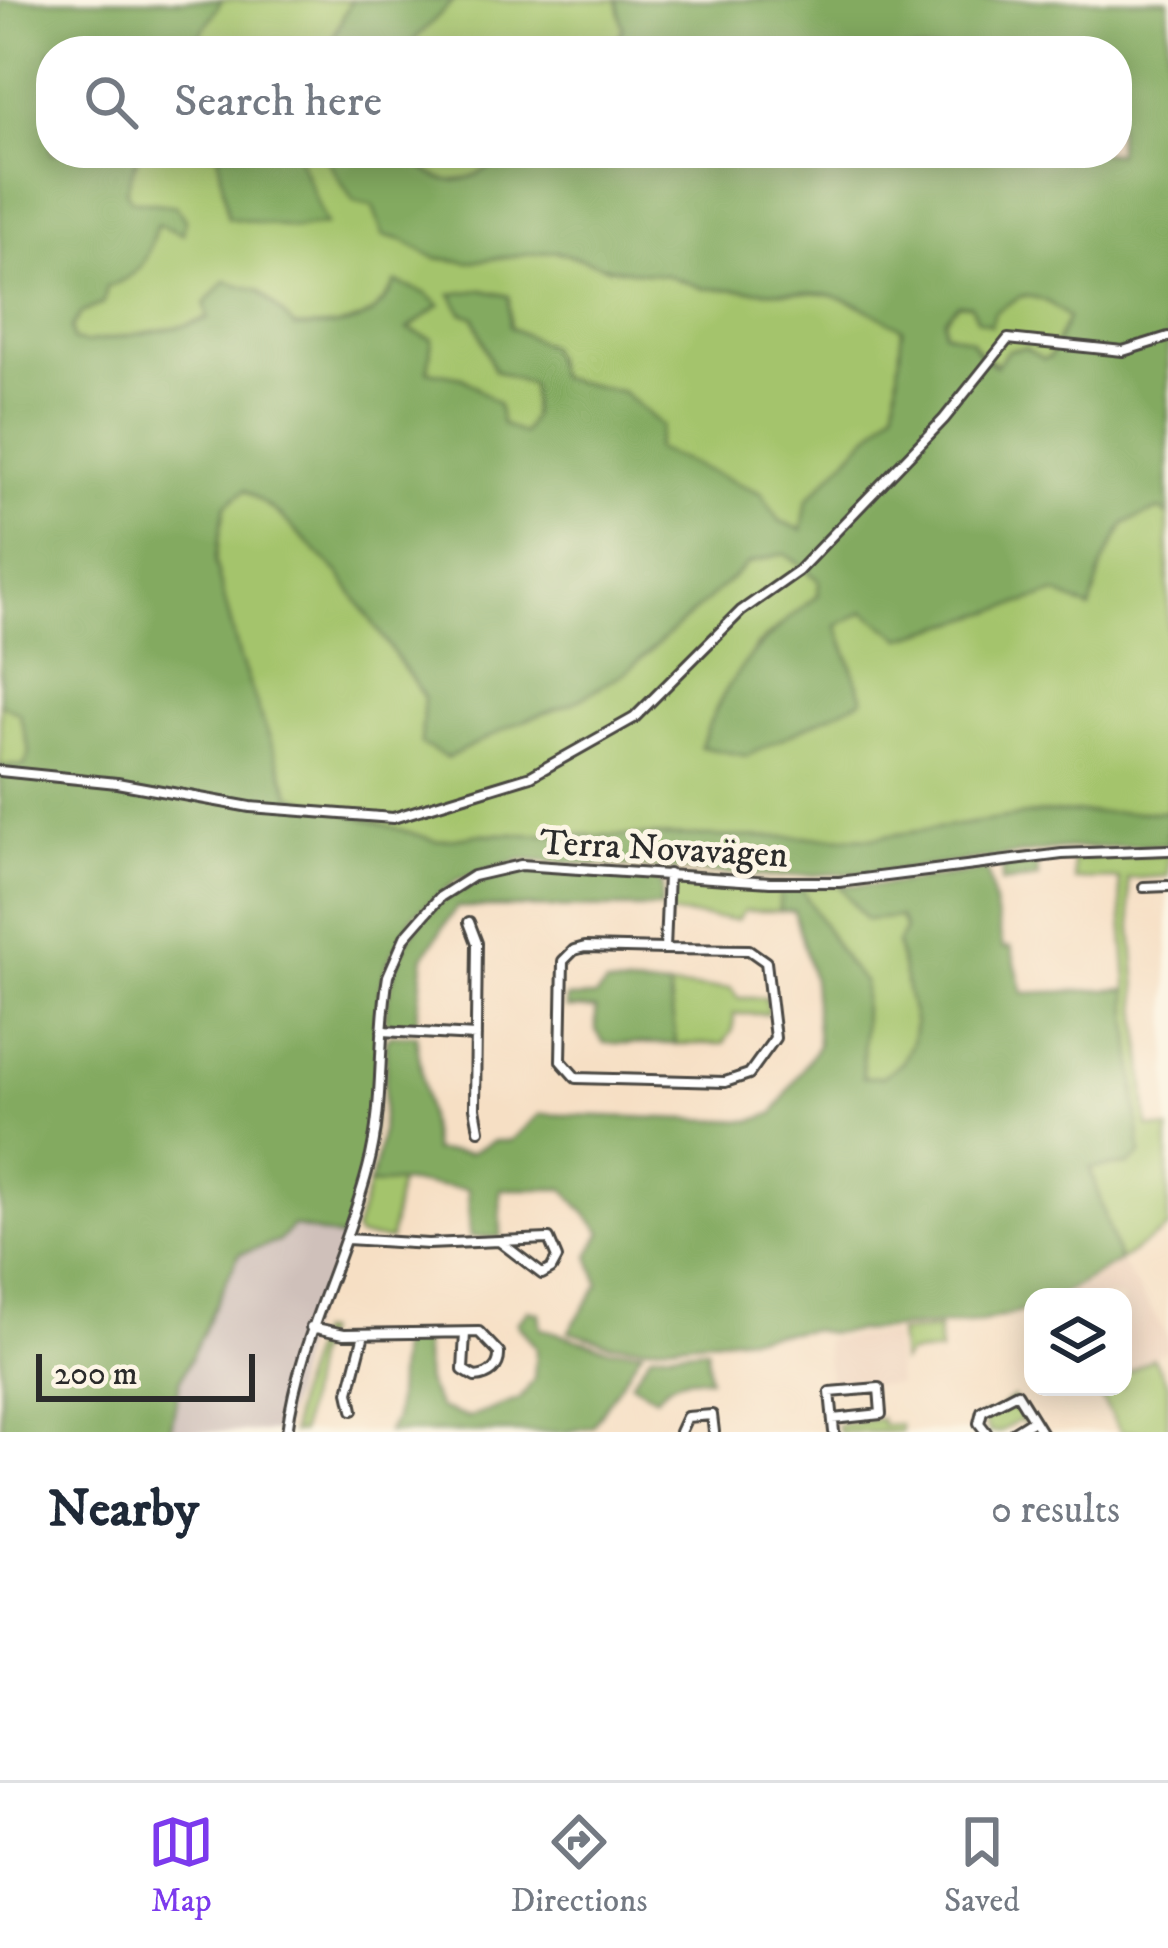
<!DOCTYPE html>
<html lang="en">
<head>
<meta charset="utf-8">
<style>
	body { margin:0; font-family:"IM FELL DW Pica",serif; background:#f6f6f7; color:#1f2937 }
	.controls { position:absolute; right:36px; bottom:36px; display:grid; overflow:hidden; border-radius:24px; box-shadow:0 6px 30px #0003 }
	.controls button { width:108px; height:108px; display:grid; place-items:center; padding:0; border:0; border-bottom:3px solid #e0e1e3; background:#fff; color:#1f2937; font:60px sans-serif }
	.scale { position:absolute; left:36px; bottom:30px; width:219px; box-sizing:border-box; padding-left:12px; border:6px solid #2b2b2b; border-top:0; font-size:33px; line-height:42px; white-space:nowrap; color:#2b2b2b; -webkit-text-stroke:9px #fcf5e5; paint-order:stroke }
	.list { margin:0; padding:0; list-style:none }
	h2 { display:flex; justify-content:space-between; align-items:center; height:156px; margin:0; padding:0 48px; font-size:51px }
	h2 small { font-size:39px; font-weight:400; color:#747a83 }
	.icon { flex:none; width:66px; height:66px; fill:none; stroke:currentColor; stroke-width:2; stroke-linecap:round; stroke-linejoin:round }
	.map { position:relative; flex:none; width:1168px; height:1432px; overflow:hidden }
	.search { position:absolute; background:#fff; box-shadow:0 6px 30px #0003; left:36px; right:36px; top:36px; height:132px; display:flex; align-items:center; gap:30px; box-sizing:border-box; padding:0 42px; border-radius:48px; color:#747a83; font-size:45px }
	.sheet { height:348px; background:#fff }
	nav { display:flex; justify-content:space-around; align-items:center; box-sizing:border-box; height:168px; border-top:3px solid #e0e1e3; background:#fff; font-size:33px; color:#747a83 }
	nav a { display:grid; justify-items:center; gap:6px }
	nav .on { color:#7c3aed }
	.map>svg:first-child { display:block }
	.built { fill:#eed1bb }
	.industrial { fill:#cfc0ba }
	.green { fill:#a4c46c; stroke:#68784c; stroke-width:3 }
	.forest { fill:#83aa60; stroke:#576a46; stroke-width:3; fill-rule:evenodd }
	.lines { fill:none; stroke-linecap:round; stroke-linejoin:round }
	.minor-casing { stroke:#494642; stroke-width:14 }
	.minor { stroke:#fff; stroke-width:8 }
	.labels { text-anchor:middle; stroke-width:10; stroke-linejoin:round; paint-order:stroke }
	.street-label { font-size:36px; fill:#2b2b2b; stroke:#fcf5e5 }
</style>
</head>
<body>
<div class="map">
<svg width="1168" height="1432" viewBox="0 0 1168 1432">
	<rect width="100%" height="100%" fill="#fcf5e5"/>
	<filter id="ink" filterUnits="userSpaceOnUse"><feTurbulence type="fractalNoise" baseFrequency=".00833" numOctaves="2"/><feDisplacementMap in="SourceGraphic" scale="24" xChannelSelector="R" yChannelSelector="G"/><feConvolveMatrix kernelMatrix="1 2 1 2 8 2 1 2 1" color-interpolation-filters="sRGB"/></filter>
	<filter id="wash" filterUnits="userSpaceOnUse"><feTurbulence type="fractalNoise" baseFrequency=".004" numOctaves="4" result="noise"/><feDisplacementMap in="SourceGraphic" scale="48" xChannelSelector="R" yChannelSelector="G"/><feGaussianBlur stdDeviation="2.7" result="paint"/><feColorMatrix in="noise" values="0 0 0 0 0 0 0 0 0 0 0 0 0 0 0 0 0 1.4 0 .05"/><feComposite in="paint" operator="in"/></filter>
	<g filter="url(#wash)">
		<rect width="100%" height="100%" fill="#f6dfc4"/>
		<path class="built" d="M1121 1262 1168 1337V1349L1123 1376V1297H1063Z
			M893 1334 898 1384 830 1387 825 1339Z"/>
		<path class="industrial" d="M293 1226 343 1239 308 1325 283 1432H170L180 1381 239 1254 278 1242Z"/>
		<path class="green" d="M222 0H351L334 36 319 51H190Z
			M454 0H617L623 28 613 51H410L414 40Z
			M139 153H218L228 218 325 224 297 153H323L354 202 373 206 383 234 403 240 435 258 468 261 556 251 606 267 669 276 703 288 827 294 857 304 903 328 895 408 807 500 803 531 780 521 761 493 654 449 623 392 558 378 549 347 510 327 509 296 482 290 452 295 474 317 494 370 532 385V416L523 434 501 424 427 371 407 330 440 305 396 282C370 328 344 326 295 327L258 290 209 318 184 326 84 343 73 340 71 329 81 313 103 304 107 287C147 272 145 261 157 224L183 234 176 206 131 201 126 190Z
			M412 153H498V162C466 185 435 191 412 153Z
			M1021 296C1043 296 1053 304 1068 318L1050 357C1015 367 992 374 971 340L944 332V320L958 304 971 305 990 324 995 312Z
			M245 490 280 515 340 575 424 698 421 744 515 724 573 703 627 671 749 563 785 553 820 580 818 595 755 647 701 746 747 756 853 668 837 625 865 611 902 638 1056 593 1089 608 1103 563 1125 523 1160 509 1168 515V812L1041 813 872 838 483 834 437 841 291 796 240 659 215 562 225 506Z
			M0 703 19 713 30 752 24 766H0Z
			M1168 854V876L1128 879 1148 1127 1168 1129V1228L1119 1261 1090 1167 1128 1165 1140 1155 1119 879 1075 880 1073 859Z
			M680 879 780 886 779 911H744L737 920 670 914V889Z
			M839 885 866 920 900 917 905 929 897 944 915 1024 912 1042 902 1063 881 1078H863L864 982 847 963 800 887Z
			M669 988H731L738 998H766L768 1014H734L733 1030 723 1044H676Z
			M399 1182 390 1240 359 1237 355 1232 369 1185Z
			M938 1329 940 1352 908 1354 901 1362 898 1333Z
			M317 1332H323L313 1360 301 1432H292L296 1397Z
			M1153 1358 1168 1384V1432H1121L1097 1391 1123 1387V1376Z
			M1013 1397 1027 1415 1024 1424 1020 1420 999 1432H989L982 1416 985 1413 989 1417Z
			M881 1419 882 1425 900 1424 901 1432H839L837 1425Z"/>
		<path class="forest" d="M0 0H222L190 51H51V153H139L126 190 131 200 176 206 185 220 183 234 157 224C145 261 147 272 107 287L103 304 81 313 71 328 73 340 85 343 184 326 208 319 205 304 225 281 258 290 295 327C341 326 373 329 396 282L425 293 440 305 408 329 432 339 428 371 462 377 498 404 502 424 523 434 532 416V385L494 370 474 317 462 313 451 294 482 290 509 296 510 327 549 347 558 378 623 392 662 426 655 449 761 493 780 521 802 530 807 500 895 408 902 328 857 304 827 294 703 288 669 276 606 267 556 251 468 262 435 258 403 240 383 235 373 206 354 202 323 153H412C435 191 466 185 498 162V153H1117V51H613L623 28 617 0H1168V515L1160 509 1125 523 1103 563 1090 609 1056 593 902 638 864 611 837 626 863 699 747 756 701 747C723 677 761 639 818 595L819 580 785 553 749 563 627 671 573 703 515 724 447 758 421 744 424 697 340 575 280 515 245 490 225 506 215 562 240 659 291 796 437 841 483 834 872 838 1041 813 1168 812V845L1060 849 884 872 770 877 522 860 458 879 413 916 387 964 381 986 376 1105 367 1166 343 1239 293 1226 278 1242 239 1254 180 1381 170 1432H1L0 766H24L30 752 19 713 0 703ZM1021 296C1043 296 1053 304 1068 318L1050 357 1043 359 1025 348 1008 350 996 366 982 358 971 340 944 332V319L958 304 971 305 978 320 991 325 995 312Z
			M351 0H454L414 40 410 51H319L334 36Z
			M218 153H297L326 224 296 228 228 218Z
			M1036 863 1038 878 1001 883 1003 867Z
			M548 870 656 879 662 886 661 908 457 907 424 956 416 1026H389L385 1021C394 920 448 874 548 870Z
			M987 870 1003 948 1011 947 1023 993 1127 989 1141 1155 1128 1165 1090 1168 1119 1261 1057 1297H1033V1309L982 1322 829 1333 812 1330 647 1346 611 1344 569 1331 599 1284 589 1256 602 1232 564 1189H500L501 1237H470L468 1189 399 1182 369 1185C385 1140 385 1087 386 1040L391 1035H416L433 1151 470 1153 494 1141H510L540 1114 753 1121 774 1113 818 1045 813 980 794 911H779L780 886 800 887 847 963 864 982 863 1077H881L902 1063 912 1042 915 1024 897 944 905 929 900 917 866 920 839 885H884Z
			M606 985 669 988 676 1044 604 1043 596 1030V1009L566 1008V998L595 997Z
			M528 1310 539 1313 541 1328 610 1349 642 1350 592 1427 564 1432H387L395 1419 399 1341 423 1339 426 1382 439 1408 469 1418 520 1399 534 1379 536 1348 517 1323Z
			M707 1348 709 1378C684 1377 673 1378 656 1397L631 1383 651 1353Z"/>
	</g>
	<g filter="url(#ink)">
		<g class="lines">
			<defs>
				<path id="minor" d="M0 771 117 783 250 807 393 818 531 776 634 718 741 611 798 571 944 419 1008 339 1123 351 1168 337
					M1144 887 1168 886
					M469 922 477 943 475 1108 479 1130
					M665 949 749 950 766 962 775 1038 749 1074 725 1082 576 1078 561 1061 563 961 574 950 585 947 665 949 668 874
					M382 1031 476 1036
					M347 1239 428 1244 499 1241 542 1274 551 1269 557 1258 549 1239 499 1241
					M311 1327 344 1334 479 1332 499 1353C500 1368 489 1376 475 1377L463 1370 465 1333
					M353 1410 349 1392 364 1334
					M833 1419 881 1414 879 1388 830 1392 834 1432
					M287 1432C299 1339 345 1258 368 1168 385 1105 377 1040 388 976L405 937 440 897 473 876 521 865 770 882H839L1062 854 1168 850
					M680 1432 687 1417 712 1415 714 1432
					M986 1432 979 1423 982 1411 1017 1393 1041 1432
					M1014 1432 1033 1420"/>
			</defs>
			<use href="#minor" class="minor-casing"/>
			<use href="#minor" class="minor"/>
		</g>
	</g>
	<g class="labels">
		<g class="street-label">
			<text transform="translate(664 847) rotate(3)" y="13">Terra Novavägen</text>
		</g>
	</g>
</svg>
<div class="controls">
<button><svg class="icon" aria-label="layers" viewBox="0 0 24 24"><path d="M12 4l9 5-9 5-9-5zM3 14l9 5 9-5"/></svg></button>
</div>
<div class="scale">200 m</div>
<div class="search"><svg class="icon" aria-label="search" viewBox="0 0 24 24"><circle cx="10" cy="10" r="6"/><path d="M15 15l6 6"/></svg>Search here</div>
</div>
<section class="sheet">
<h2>Nearby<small>0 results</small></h2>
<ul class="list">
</ul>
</section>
<nav>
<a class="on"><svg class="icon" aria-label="map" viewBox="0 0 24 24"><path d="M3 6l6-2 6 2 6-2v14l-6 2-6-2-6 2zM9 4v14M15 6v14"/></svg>Map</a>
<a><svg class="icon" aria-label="directions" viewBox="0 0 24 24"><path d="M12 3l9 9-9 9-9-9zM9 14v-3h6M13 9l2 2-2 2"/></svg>Directions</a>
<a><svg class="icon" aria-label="saved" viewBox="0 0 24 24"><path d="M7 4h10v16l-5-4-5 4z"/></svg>Saved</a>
</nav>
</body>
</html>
